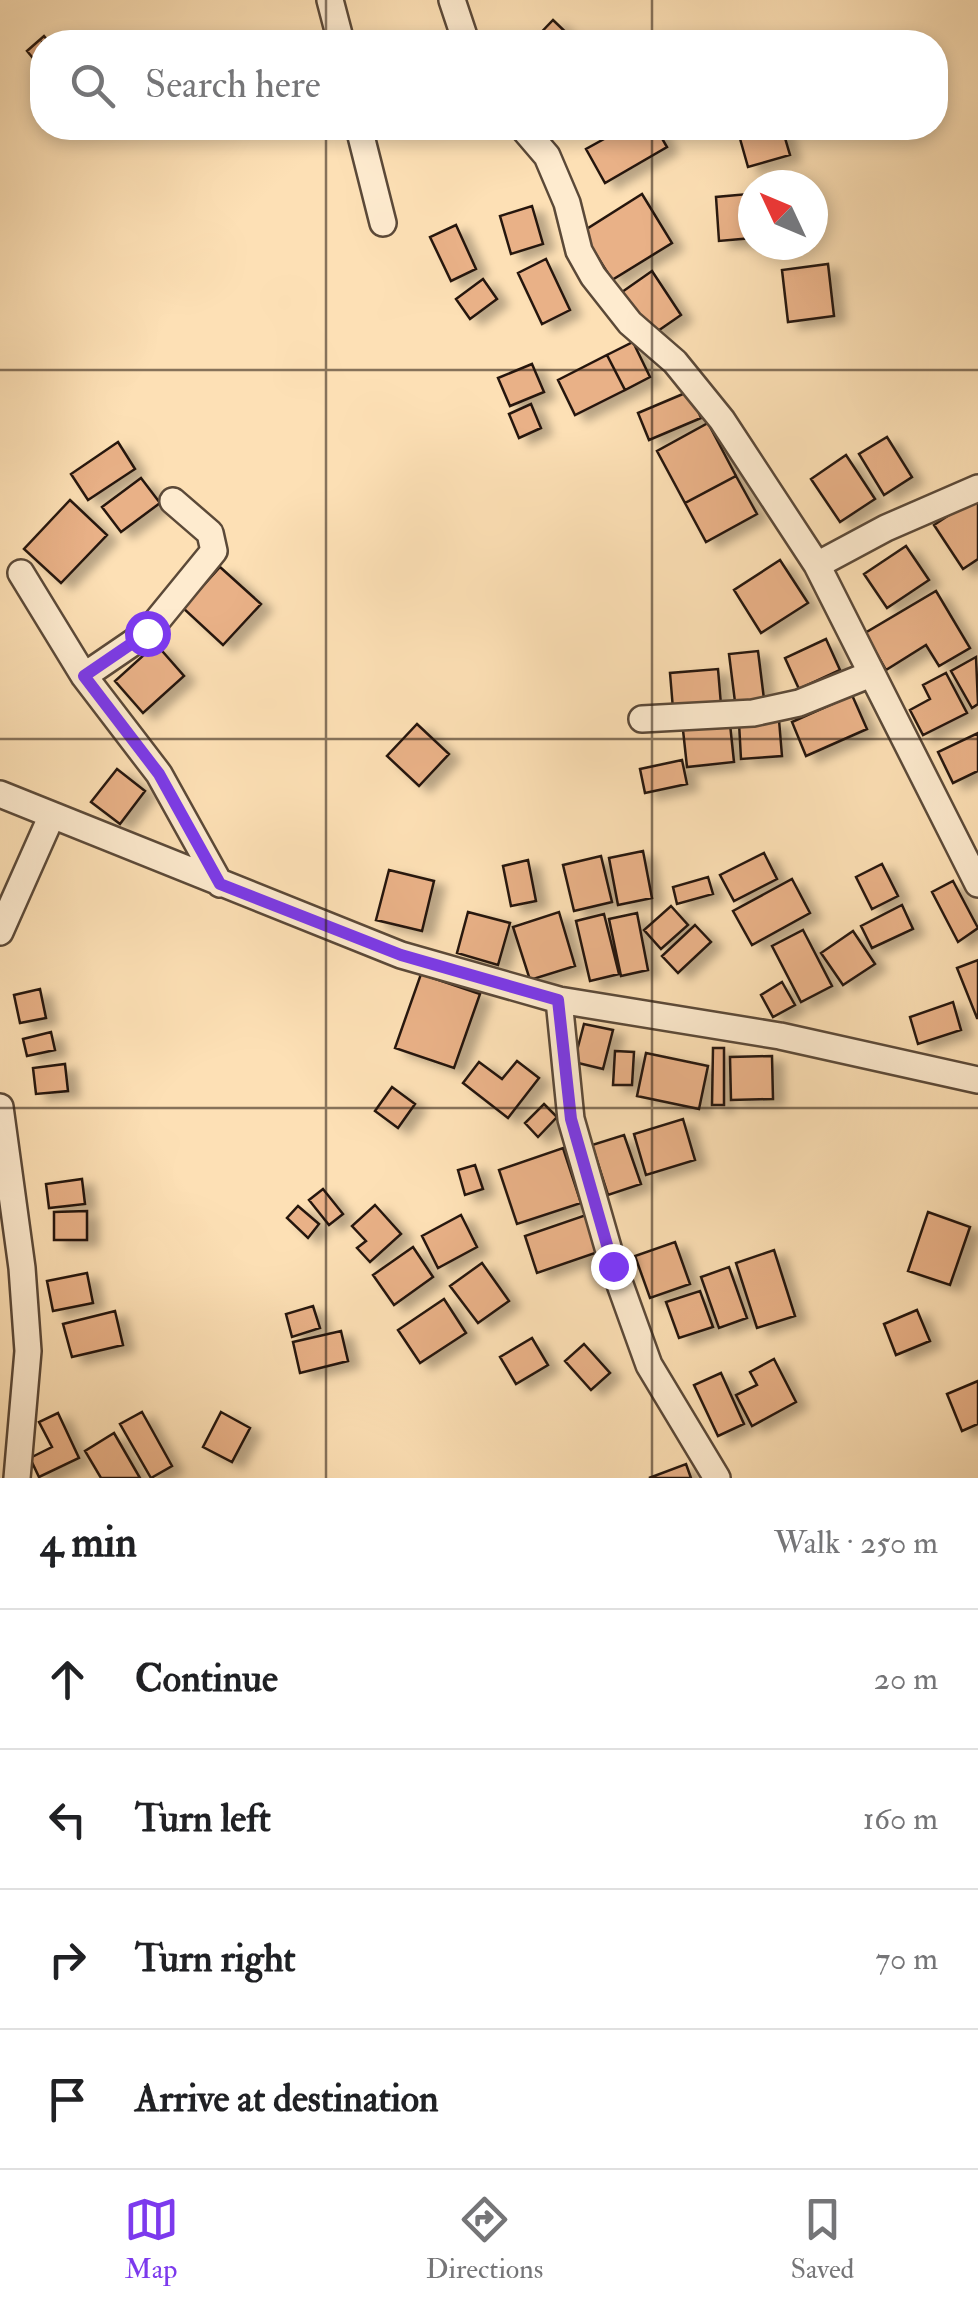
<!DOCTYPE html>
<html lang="en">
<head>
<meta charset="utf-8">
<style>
	body { margin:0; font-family:"IM FELL Double Pica",serif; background:#f2f2f2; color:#202124 }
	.compass { position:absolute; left:738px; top:170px; width:90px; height:90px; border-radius:50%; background:#fff; box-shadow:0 5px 15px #0003; rotate:314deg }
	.stop { position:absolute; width:30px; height:30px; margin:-22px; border:8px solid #7c3aed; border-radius:50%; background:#fff }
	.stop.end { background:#7c3aed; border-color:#fff; box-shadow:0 2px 10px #0008 }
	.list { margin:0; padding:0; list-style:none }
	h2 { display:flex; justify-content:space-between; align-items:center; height:130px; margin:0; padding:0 40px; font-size:42px }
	h2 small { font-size:32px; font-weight:400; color:#757577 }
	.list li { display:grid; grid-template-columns:65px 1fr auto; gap:30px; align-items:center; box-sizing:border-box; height:140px; padding:0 40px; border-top:2px solid #e0e0e0 }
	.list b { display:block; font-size:38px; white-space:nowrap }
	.list em { font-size:32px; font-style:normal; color:#757577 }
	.icon { flex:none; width:55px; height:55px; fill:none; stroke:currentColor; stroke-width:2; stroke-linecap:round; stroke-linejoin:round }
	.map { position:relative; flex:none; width:978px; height:1478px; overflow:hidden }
	.search { position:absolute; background:#fff; box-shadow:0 5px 15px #0003; left:30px; right:30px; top:30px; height:110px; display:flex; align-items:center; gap:25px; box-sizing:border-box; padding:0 35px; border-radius:40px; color:#757577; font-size:38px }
	.sheet { height:690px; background:#fff }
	nav { display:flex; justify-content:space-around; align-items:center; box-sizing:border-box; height:140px; border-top:2px solid #e0e0e0; background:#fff; font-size:28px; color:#757577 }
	nav a { display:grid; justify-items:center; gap:5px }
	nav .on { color:#7c3aed }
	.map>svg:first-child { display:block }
	.building { fill:#e9b187; stroke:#25170f; stroke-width:2.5; filter:url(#shadow) }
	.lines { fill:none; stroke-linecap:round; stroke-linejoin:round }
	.street-casing { stroke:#5b4938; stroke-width:30 }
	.street { stroke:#feebcf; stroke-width:25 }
	.route { stroke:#7c3aed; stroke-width:12 }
	.grid { fill:none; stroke:#25170f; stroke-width:2.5; stroke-opacity:0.55 }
</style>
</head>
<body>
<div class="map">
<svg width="978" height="1478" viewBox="0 0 978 1478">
	<defs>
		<filter id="shadow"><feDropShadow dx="11" dy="6" stdDeviation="5" flood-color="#0004"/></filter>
	</defs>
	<rect width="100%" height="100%" fill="#fde0b5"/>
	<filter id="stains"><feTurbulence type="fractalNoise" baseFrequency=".002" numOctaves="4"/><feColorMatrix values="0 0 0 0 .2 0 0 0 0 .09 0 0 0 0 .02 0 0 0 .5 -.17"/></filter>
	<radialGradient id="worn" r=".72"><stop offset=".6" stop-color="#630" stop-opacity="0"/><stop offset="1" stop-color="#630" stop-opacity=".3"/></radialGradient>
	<path class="building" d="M553 20 576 42H532Z
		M44 36 49 42H42V69L27 51Z
		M624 128H656L667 147 605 183 586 149Z
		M737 128H782L790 155 748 167Z
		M642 194 672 243 612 280 582 232Z
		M748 194 752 238 719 241 716 197Z
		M532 206 543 244 511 254 500 216Z
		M456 225 476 269 451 281 430 237Z
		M546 259 570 310 542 324 518 273Z
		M828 264 834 316 788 322 782 270Z
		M652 271 681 315 652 335 622 292Z
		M483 279 497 299 470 319 456 299Z
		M633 342 650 377 625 390 607 355Z
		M607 355 625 390 575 415 558 380Z
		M532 364 544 392 510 406 498 378Z
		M690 391 701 418 649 440 638 413Z
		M531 404 541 428 519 438 509 414Z
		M708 423 736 476 685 503 657 451Z
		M887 437 912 477 884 495 859 454Z
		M118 442 135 469 88 500 71 474Z
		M846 455 875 499 840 522 811 479Z
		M736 476 757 514 706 542 685 503Z
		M141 478 160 503 121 532 102 507Z
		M978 496V559L963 569 934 525Z
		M70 500 107 535 61 583 24 549Z
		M906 546 929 580 887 608 864 574Z
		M780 560 808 603 761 633 734 590Z
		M220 567 261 604 223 645 183 608Z
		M936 591 970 648 939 666 926 645 886 670 865 633Z
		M826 639 840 670 799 689 785 658Z
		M156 644 184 676 143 713 115 681Z
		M758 651 764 699 735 702 729 654Z
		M976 657 978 704 972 708 951 671Z
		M718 669 721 705 673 709 670 673Z
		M946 673 967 713 923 735 910 710 930 699 923 685Z
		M852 695 867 729 806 756 792 722Z
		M779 720 782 756 741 759 739 723Z
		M417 724 449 754 419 786 387 756Z
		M730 724 734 762 687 767 683 730Z
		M978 733V771L953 783 938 752Z
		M682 760 687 784 645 793 640 769Z
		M117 769 145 791 120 824 91 802Z
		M643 851 652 898 618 905 609 858Z
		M764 853 777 879 734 901 720 875Z
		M601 856 612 902 574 911 563 865Z
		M528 860 536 901 511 906 503 866Z
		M882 864 898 896 872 909 856 877Z
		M389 870 434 881 422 931 376 920Z
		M708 877 713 894 677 904 673 887Z
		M792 879 810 913 752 945 733 911Z
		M953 881 978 928 958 942 932 892Z
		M902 905 913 929 872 948 861 926Z
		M671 906 688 925 661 949 644 930Z
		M468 912 510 923 498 965 457 953Z
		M559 912 575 966 530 980 513 927Z
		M637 913 648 970 621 976 609 919Z
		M604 914 619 974 590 981 576 921Z
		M695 925 711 942 678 973 662 956Z
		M803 930 832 986 801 1002 772 946Z
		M853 931 875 964 843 985 821 953Z
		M978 960V1018H977L957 968Z
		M421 974 480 994 454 1068 395 1048Z
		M782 982 795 1005 773 1017 761 995Z
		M40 989 46 1018 20 1023 14 995Z
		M953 1002 961 1030 918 1044 910 1017Z
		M584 1024 613 1030 603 1069 574 1062Z
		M51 1032 55 1050 27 1056 23 1039Z
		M713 1048H724V1105H712Z
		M615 1051 634 1052 632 1085H613Z
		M646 1053 708 1066 699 1109 637 1096Z
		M772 1056 773 1099 731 1100 730 1057Z
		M517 1061 539 1078 508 1118 463 1083 479 1062 502 1079Z
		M65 1064 68 1091 36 1094 33 1068Z
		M392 1087 415 1104 398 1128 375 1111Z
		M544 1104 557 1117 538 1137 525 1123Z
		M683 1119 695 1160 646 1175 634 1134Z
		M624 1135 641 1184 608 1195 592 1145Z
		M563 1148 581 1203 517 1224 499 1170Z
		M475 1165 483 1189 465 1195 458 1170Z
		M82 1179 85 1204 49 1208 46 1184Z
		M323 1189 343 1214 329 1225 309 1200Z
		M375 1205 401 1234 370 1262 357 1248 366 1241 352 1226Z
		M298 1206 319 1224 308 1238 287 1218Z
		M87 1211V1240H54V1212Z
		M928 1212 970 1227 950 1285 908 1271Z
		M461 1215 477 1247 438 1268 422 1236Z
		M586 1215 598 1252 537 1273 525 1236Z
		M675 1242 690 1284 650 1298 635 1256Z
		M413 1247 433 1277 394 1305 373 1275Z
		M774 1250 795 1316 757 1328 736 1263Z
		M482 1263 509 1301 478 1323 450 1286Z
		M729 1267 747 1318 719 1328 701 1277Z
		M87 1273 93 1303 53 1311 47 1281Z
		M700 1291 713 1327 679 1338 666 1302Z
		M444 1299 466 1333 420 1363 398 1330Z
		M313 1306 320 1328 292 1337 286 1314Z
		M917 1310 930 1341 896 1355 884 1324Z
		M115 1311 123 1345 72 1357 63 1324Z
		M341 1331 348 1361 300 1373 293 1342Z
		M532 1338 548 1365 516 1384 500 1357Z
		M584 1344 610 1373 591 1390 565 1361Z
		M774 1359 796 1402 752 1426 736 1395 757 1385 750 1372Z
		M721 1373 744 1424 718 1436 694 1385Z
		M978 1381V1424L962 1431 947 1394Z
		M142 1412 172 1466 151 1478 120 1424Z
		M221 1412 250 1428 232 1462 203 1447Z
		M58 1413 79 1458 39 1477 30 1458 52 1447 39 1422Z
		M114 1433 140 1478H101L85 1451Z
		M686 1464 691 1478H649Z"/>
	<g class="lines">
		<defs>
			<path id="street" d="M330 0 341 42
				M452 0 466 42
				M359 128 383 223
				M523 128 547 156 567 203 579 251 593 276 630 323 675 362 722 420 817 565
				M978 488 886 528 817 565 978 884
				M21 573 84 676 159 774 220 884
				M84 676 147 633 214 551 210 533 173 501
				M642 719 753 713 799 703 871 674
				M0 794 401 955 559 1000 780 1036 978 1080
				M0 932 52 815
				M559 1000 571 1119 613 1265 649 1365 717 1478
				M0 1107 22 1268 28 1351 17 1478"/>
		</defs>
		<use href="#street" class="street-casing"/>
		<use href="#street" class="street"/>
	</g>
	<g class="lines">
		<path class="route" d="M147 633 84 676 159 774 220 884 401 955 558 1000 571 1119 613 1266"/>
	</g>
	<path class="grid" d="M326 0V42M652 0V42M326 128V1478M652 128V1478M0 370H978M0 739H978M0 1108H978"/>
	<rect width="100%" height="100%" filter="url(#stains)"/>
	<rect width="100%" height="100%" fill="url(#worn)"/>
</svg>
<svg class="compass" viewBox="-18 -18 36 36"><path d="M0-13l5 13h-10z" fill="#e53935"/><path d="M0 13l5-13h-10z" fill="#757577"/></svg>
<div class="stop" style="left:147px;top:633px"></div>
<div class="stop end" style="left:613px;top:1266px"></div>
<div class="search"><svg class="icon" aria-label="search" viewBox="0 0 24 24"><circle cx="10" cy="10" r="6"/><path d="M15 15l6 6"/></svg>Search here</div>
</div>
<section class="sheet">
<h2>4 min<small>Walk · 250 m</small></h2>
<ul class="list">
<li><svg class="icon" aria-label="ahead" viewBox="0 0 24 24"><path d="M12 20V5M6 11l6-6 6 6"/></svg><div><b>Continue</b></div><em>20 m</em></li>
<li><svg class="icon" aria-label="left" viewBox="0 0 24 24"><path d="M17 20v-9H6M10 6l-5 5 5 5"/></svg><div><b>Turn left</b></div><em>160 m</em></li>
<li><svg class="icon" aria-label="right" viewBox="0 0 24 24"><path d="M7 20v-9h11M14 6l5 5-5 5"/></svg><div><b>Turn right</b></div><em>70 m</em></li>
<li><svg class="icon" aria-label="arrive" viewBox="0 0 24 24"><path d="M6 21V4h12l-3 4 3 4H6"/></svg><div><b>Arrive at destination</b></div></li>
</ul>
</section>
<nav>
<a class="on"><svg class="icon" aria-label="map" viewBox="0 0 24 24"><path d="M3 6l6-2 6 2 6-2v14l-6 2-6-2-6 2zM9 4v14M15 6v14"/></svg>Map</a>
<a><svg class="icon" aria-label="directions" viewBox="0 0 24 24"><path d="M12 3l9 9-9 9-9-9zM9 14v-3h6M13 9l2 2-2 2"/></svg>Directions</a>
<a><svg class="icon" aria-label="saved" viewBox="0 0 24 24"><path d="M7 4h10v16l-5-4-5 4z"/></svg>Saved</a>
</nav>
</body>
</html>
